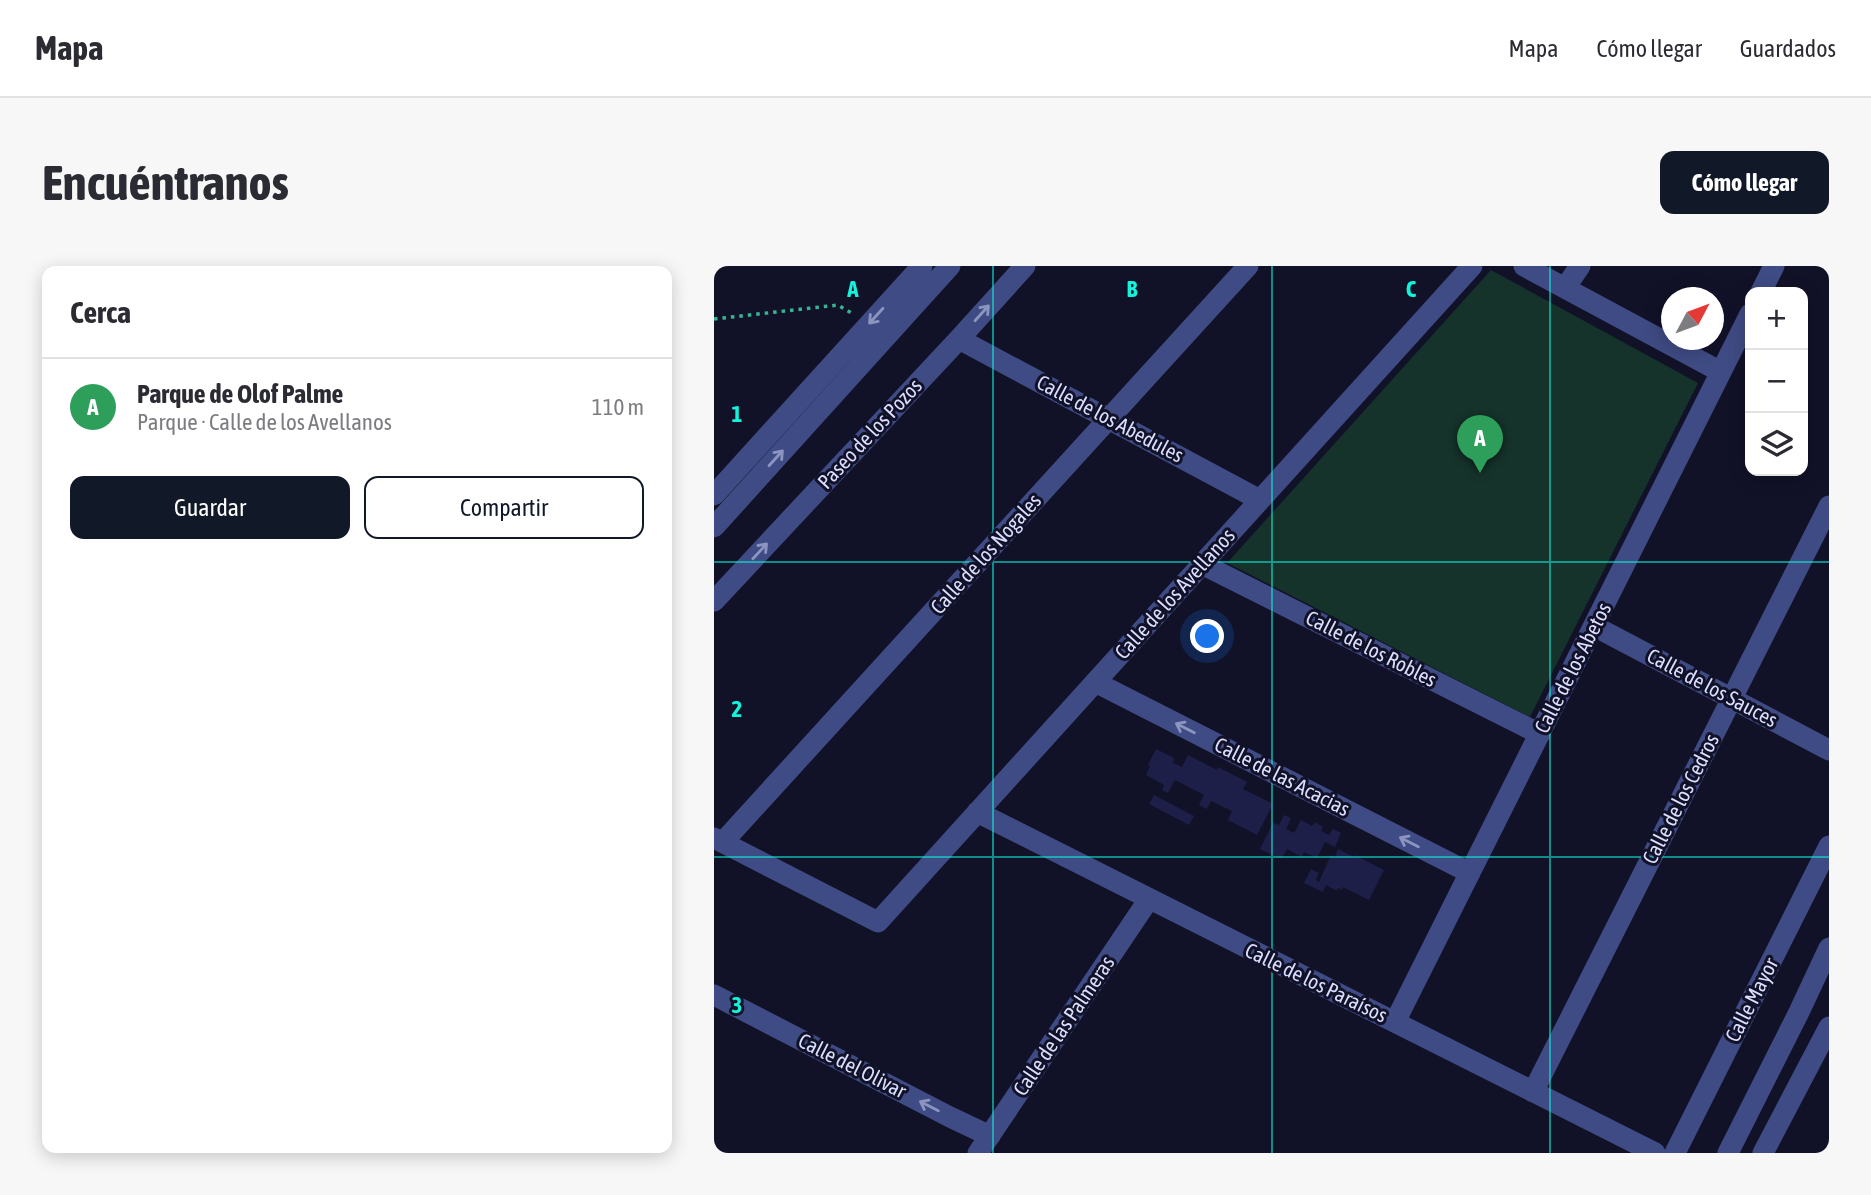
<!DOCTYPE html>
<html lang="es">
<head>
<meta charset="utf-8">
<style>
	body { margin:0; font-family:"Asap Condensed",sans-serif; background:#f7f7f7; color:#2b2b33 }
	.controls { position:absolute; right:21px; top:21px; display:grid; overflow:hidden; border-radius:14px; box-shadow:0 4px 18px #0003 }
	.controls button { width:63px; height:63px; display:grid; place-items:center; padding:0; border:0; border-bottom:2px solid #e1e1e2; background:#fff; color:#2b2b33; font:35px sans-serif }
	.compass { position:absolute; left:947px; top:21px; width:63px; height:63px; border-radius:50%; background:#fff; box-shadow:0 4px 18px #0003; rotate:49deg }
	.you { position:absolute; left:494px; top:371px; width:24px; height:24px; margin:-18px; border:5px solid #fff; border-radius:50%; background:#1a73e8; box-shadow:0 0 0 10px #1a73e833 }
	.badge { display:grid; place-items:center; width:46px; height:46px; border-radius:50%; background:#111827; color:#fff; font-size:23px; font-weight:700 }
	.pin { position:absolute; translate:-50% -58px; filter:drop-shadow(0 2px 4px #0008) }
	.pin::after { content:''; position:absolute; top:37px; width:24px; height:21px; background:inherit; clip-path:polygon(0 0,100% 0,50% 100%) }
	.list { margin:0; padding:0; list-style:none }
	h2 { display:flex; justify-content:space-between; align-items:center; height:91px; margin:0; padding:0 28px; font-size:30px }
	h2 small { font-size:23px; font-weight:400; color:#7c7c81 }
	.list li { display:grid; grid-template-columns:46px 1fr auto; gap:21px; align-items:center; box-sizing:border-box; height:98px; padding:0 28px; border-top:2px solid #e1e1e2 }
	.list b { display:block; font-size:26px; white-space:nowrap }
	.list p { margin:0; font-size:23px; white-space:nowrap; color:#7c7c81 }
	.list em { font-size:23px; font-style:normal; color:#7c7c81 }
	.actions { display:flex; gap:14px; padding:21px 28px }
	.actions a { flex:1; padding:16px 0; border:2px solid #111827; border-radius:14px; text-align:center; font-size:24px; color:#111827 }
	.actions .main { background:#111827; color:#fff }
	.icon { flex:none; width:38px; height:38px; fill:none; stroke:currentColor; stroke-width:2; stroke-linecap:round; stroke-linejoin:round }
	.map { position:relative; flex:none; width:1115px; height:887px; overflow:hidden; border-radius:14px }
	header { display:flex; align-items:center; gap:42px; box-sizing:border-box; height:98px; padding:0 35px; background:#fff; border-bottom:2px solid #e1e1e2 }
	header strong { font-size:33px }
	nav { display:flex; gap:38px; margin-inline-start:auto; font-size:24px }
	.intro { display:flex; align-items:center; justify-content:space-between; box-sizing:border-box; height:168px; padding:0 42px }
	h1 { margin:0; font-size:49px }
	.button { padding:18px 32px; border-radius:14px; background:#111827; color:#fff; font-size:24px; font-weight:700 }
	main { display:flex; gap:42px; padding:0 42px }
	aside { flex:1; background:#fff; border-radius:14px; box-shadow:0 4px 18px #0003 }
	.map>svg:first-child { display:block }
	.green { fill:#15322b }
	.building { fill:#1e1f48 }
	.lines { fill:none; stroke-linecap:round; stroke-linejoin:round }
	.path { stroke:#37b593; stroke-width:3.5; stroke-dasharray:3.5 5; stroke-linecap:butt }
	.minor { stroke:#3f4b84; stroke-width:21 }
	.oneway { stroke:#8c94c0 }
	.grid { fill:none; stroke:#11f3db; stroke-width:2; stroke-opacity:0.55 }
	.labels { text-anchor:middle; stroke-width:6; stroke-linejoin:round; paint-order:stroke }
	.street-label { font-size:21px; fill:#daddfd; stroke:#111228 }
	.grid-label { font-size:23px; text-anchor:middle; font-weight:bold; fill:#11f3db; stroke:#111228; stroke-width:6; stroke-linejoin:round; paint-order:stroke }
</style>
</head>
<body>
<header>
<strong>Mapa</strong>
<nav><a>Mapa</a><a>Cómo llegar</a><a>Guardados</a></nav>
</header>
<div class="intro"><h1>Encuéntranos</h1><a class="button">Cómo llegar</a></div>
<main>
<aside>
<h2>Cerca<small></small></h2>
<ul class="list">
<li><span class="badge" style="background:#2e9e5b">A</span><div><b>Parque de Olof Palme</b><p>Parque · Calle de los Avellanos</p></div><em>110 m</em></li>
</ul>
<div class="actions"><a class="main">Guardar</a><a>Compartir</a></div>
</aside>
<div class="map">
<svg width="1115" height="887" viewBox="0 0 1115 887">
	<rect width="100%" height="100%" fill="#111228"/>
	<path class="green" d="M777 4 984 117 816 451 513 297Z"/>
	<path class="building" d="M442 483 460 492 459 497 468 501 474 489 503 504 504 501 533 516 529 523 559 538 543 569 514 554 518 545 497 535 493 543 485 539 490 529 461 514 454 527 448 524 450 519 432 509 436 500 434 499Z
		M440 529 480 550 475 559 435 538Z
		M570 549 577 552 572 563 580 567 587 554 598 560 601 556 609 561 607 565 615 569 619 563 627 567 621 581 611 576 603 592 590 586 588 591 573 583 567 593 546 583 559 557 565 559Z
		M624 583 640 591 641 589 670 604 655 634 629 621 628 624 624 622 623 625 612 619 609 626 590 617 597 603 605 607 602 614 605 616 617 589 621 591Z"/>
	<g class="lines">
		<path class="path" d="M0 53 124 39 139 48"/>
		<path class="minor" d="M810 0 1007 106
			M851 22 866 0
			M1047 26 1060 0
			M245 73 546 234
			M0 229 208 0
			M0 261 236 0
			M488 298 826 468
			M0 335 245 73 311 0
			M880 360 1115 484
			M381 416 756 607
			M263 546 941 887
			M0 572 164 656 758 0
			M9 576 534 0
			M0 729 236 851 276 870
			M681 756 1036 48
			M819 826 1115 240
			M264 887 435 633
			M961 887 1115 580
			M1014 887 1085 746 1115 682
			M1049 887 1115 761"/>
	</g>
	<defs><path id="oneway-shaft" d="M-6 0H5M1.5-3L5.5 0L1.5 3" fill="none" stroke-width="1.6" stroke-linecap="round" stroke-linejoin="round" transform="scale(1.75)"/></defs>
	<g class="oneway">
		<use href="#oneway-shaft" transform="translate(268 47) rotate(-48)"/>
		<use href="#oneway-shaft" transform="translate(162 50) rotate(132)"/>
		<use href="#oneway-shaft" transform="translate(62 192) rotate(-48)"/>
		<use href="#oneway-shaft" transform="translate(46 285) rotate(-47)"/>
		<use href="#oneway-shaft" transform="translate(471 462) rotate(-153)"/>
		<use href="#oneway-shaft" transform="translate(695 576) rotate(-153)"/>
		<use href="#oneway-shaft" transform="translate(215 840) rotate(-153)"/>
	</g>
	<path class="grid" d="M279 0V887M558 0V887M836 0V887M0 296H1115M0 591H1115"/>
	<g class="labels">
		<g class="street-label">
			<text transform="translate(396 153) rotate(28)" y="7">Calle de los Abedules</text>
			<text transform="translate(156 168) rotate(-47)" y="7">Paseo de los Pozos</text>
			<text transform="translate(272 288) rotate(-48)" y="7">Calle de los Nogales</text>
			<text transform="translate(461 328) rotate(-48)" y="7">Calle de los Avellanos</text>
			<text transform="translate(657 383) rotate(27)" y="7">Calle de los Robles</text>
			<text transform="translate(859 402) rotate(-63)" y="7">Calle de los Abetos</text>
			<text transform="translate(998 422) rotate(28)" y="7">Calle de los Sauces</text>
			<text transform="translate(568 511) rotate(27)" y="7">Calle de las Acacias</text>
			<text transform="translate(967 533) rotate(-63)" y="7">Calle de los Cedros</text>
			<text transform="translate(602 717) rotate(26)" y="7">Calle de los Paraísos</text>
			<text transform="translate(1038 734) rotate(-63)" y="7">Calle Mayor</text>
			<text transform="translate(350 760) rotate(-56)" y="7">Calle de las Palmeras</text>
			<text transform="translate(138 800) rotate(27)" y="7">Calle del Olivar</text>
		</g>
	</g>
	<g class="grid-label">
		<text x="139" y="31">A</text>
		<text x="418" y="31">B</text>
		<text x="697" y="31">C</text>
		<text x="23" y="156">1</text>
		<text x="23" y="451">2</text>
		<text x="23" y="747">3</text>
	</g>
</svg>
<div class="controls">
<button>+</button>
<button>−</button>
<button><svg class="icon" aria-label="layers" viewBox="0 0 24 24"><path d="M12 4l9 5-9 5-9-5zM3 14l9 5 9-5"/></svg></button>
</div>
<svg class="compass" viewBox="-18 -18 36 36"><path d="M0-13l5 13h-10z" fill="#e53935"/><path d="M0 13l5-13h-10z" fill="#7c7c81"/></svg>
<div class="you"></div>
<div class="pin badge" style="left:766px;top:207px;background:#2e9e5b">A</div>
</div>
</main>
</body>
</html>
